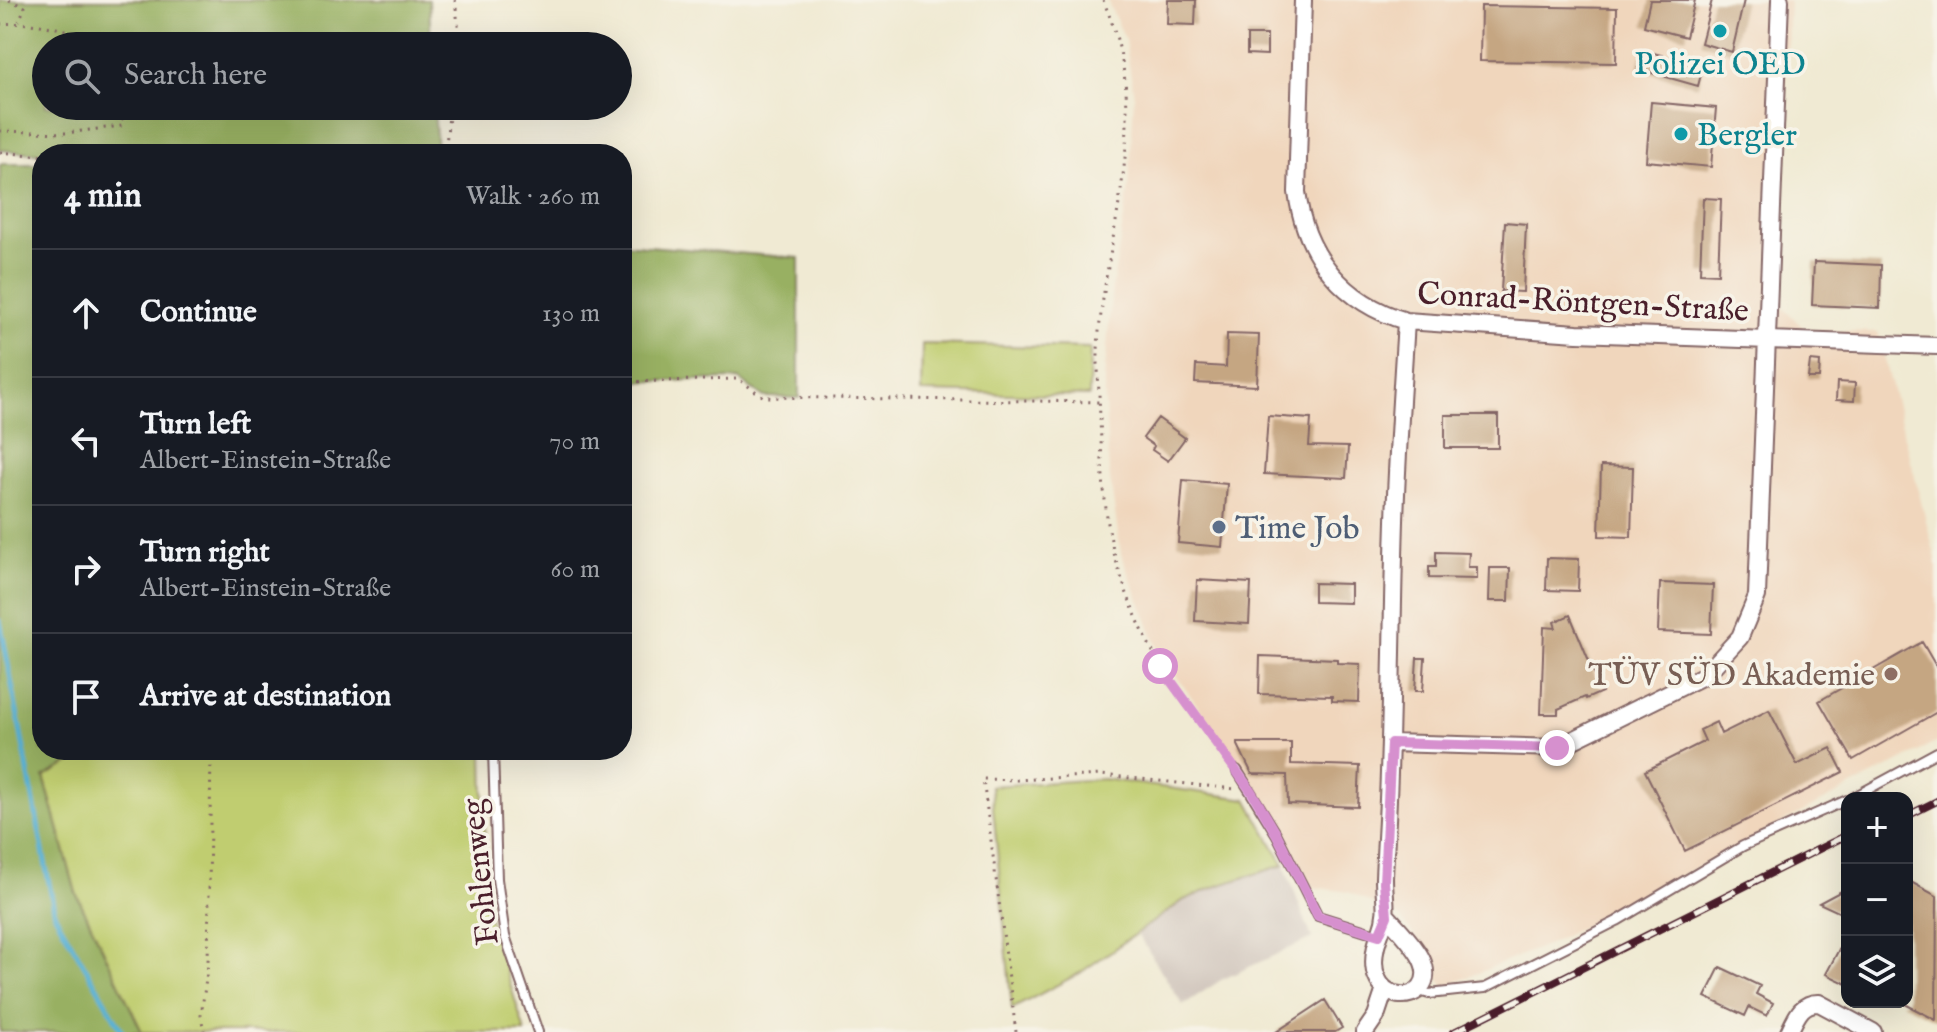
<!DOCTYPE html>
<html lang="en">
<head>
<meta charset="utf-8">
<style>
	body { margin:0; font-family:"IM FELL English",serif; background:#242831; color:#f1f3f6 }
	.controls { position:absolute; right:24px; bottom:24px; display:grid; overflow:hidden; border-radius:16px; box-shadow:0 8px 32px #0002 }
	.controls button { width:72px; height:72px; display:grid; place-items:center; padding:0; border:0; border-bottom:2px solid #363941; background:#171b24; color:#f1f3f6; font:40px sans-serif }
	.stop { position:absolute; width:24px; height:24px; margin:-18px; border:6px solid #d690ce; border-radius:50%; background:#fff }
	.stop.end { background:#d690ce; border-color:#fff; box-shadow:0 2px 8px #0008 }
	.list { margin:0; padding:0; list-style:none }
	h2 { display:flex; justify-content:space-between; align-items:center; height:104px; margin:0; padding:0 32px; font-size:34px }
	h2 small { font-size:26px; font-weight:400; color:#9ea1a6 }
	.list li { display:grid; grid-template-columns:52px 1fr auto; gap:24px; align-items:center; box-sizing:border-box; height:128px; padding:0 32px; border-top:2px solid #363941 }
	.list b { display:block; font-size:30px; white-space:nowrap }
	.list p { margin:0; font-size:26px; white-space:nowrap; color:#9ea1a6 }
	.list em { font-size:26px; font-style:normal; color:#9ea1a6 }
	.icon { flex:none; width:44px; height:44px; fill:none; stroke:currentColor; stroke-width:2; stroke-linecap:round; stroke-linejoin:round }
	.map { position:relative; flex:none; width:1937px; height:1032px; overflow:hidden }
	.search { position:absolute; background:#171b24; box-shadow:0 8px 32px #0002; left:32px; top:32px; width:600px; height:88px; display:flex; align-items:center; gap:20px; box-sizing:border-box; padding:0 28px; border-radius:44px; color:#9ea1a6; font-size:30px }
	.panel { position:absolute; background:#171b24; box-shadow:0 8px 32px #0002; left:32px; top:144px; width:600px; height:616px; border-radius:32px }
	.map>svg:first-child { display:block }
	.built { fill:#f0d6bc }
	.industrial { fill:#cec2b9 }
	.green { fill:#c0cd6f; stroke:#85764d; stroke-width:2 }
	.forest { fill:#98b062; stroke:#716846; stroke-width:2 }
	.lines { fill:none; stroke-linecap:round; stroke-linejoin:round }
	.stream { stroke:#56b0d4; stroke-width:5 }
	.building { fill:#c5a682 }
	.lane-casing { stroke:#846666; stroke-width:12 }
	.street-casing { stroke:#846666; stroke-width:20 }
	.path { stroke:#846666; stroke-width:3; stroke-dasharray:2 6; stroke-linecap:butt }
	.lane { stroke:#fff; stroke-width:8 }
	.street { stroke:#fff; stroke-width:16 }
	.rail-casing { stroke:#4a1f2b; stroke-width:8 }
	.rail { stroke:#f7f3e8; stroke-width:5; stroke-dasharray:15; stroke-linecap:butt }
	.route { stroke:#d690ce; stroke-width:10 }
	.culture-dot { fill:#0f9aa8; stroke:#f7f3e8; stroke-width:3 }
	.service-dot { fill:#5c6f8a; stroke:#f7f3e8; stroke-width:3 }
	.education-dot { fill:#8d6e63; stroke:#f7f3e8; stroke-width:3 }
	.labels { text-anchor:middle; stroke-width:7; stroke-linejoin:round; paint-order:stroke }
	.culture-label { font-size:32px; fill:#0d838f; stroke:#f7f3e8 }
	.street-label { font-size:32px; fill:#4a1f2b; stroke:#f7f3e8 }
	.service-label { font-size:32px; fill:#4e5e75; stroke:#f7f3e8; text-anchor:start }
	.education-label { font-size:32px; fill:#785e54; stroke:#f7f3e8; text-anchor:end }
</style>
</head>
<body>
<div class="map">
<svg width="1937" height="1032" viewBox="0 0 1937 1032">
	<rect width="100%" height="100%" fill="#f7f3e8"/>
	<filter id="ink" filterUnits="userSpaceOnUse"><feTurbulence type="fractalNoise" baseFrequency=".0125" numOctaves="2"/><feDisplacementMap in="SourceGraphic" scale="16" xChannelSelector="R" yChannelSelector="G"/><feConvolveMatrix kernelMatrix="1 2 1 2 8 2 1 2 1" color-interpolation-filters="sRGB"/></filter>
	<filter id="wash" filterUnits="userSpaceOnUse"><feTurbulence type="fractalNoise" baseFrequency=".006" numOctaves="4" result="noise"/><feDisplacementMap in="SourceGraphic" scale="32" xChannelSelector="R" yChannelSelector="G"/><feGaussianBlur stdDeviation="1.8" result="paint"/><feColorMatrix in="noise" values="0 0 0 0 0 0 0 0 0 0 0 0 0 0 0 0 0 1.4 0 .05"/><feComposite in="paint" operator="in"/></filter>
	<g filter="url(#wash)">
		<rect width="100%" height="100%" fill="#f0ead3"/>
		<path class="built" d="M1107 0H1789L1777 301 1805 330 1878 332 1937 564V742L1553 942 1444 987 1417 938 1398 916 1349 892 1313 887 1252 782 1160 653 1121 554 1109 471 1104 382 1112 289 1129 187 1134 96 1125 39Z"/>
		<path class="industrial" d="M1284 865 1312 938 1221 980 1183 1005 1137 933 1184 900 1217 886Z"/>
		<path class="green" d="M922 344 1090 348 1089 396 921 392Z
			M93 750H483L486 906 525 1032H142L76 893 44 776Z
			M1104 779 1247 799 1284 865 1217 886 1184 900 1080 973 1012 1009 991 786Z"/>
		<path class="forest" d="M0 0H429L431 46H46V106H434L437 154H45L0 150Z
			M0 164H42V750H93L44 777 76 893 142 1032H0Z
			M622 244 799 258V398L764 397 738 379 622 382Z"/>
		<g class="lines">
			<path class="stream" d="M0 621 55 915 123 1032"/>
		</g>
		<g id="blocks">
			<path class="building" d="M1168 0H1196L1195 25 1167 24Z
				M1650 0H1695L1686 37 1644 26Z
				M1712 0H1744L1732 52 1701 43Z
				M1481 6 1617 8 1616 63 1480 61Z
				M1247 35H1267V55L1247 54Z
				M1643 50 1703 67 1698 86 1638 69Z
				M1651 102 1716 108 1711 167 1646 161Z
				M1703 198 1721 199 1718 274 1700 273Z
				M1505 222 1526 224 1523 292 1501 291Z
				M1814 262 1881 265 1880 308 1812 305Z
				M1227 334 1259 335 1257 386 1195 383 1196 365 1226 367Z
				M1810 361 1820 362 1819 378H1808Z
				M1837 382 1855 383 1854 401 1836 400Z
				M1445 415H1498V448H1445Z
				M1268 416 1311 419 1309 446 1348 447 1346 478 1264 474Z
				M1158 418 1185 438 1168 461 1152 450 1154 446 1143 438Z
				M1601 466 1633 467 1631 537 1599 536Z
				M1183 480 1227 484 1222 547 1178 543Z
				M1436 552 1469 553 1468 567H1477V579L1429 578V567H1436Z
				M1547 558 1579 559 1578 591 1546 590Z
				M1490 568H1510L1509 601H1489Z
				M1197 580 1251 583 1249 624 1195 621Z
				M1314 583 1351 584V603L1314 602Z
				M1660 583 1713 585 1711 634 1658 632Z
				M1570 615 1602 692 1586 699 1585 697 1558 709V714H1541L1544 627 1556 628 1554 622Z
				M1922 642 1937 668V712L1853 760 1819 701Z
				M1260 656 1337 659V663L1360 664 1359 702 1332 701V696L1259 694Z
				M1417 658H1425L1423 691H1415Z
				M1769 710 1797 765 1831 748 1843 772 1685 851 1645 771 1705 741 1700 730 1716 722 1721 734Z
				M1237 743H1291V764L1360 766 1358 807 1288 804 1287 775 1252 774Z
				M1907 880 1937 896 1936 1020 1901 1002H1907Z
				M1847 888V916L1819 903Z
				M1847 934V984L1826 974Z
				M1720 967 1760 986 1756 994 1773 1003 1767 1016 1749 1007 1745 1016 1705 997Z
				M1325 1000 1342 1028 1335 1032H1276Z"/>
		</g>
	</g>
	<g filter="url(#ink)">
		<use href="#blocks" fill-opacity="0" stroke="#846666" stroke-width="2"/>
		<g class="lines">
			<defs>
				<path id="lane" d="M493 750 497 879 505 936 538 1032
					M1237 770 1277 835 1318 916 1379 935
					M1852 798 1937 752
					M1419 991 1429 994 1485 988 1617 921 1743 846 1847 800"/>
				<path id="street" d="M1303 0 1297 192C1305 256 1344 303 1406 321L1577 333 1937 346
					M1391 743 1557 748 1705 675 1740 637 1757 596 1780 0
					M1387 916C1399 929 1413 943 1421 958 1446 1009 1348 1014 1381 931 1389 910 1384 899 1384 878 1385 851 1387 825 1388 799 1392 706 1392 613 1395 521 1397 454 1402 388 1406 321
					M1365 1032 1376 1016 1385 989
					M1789 1032C1796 1018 1801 1002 1819 1003L1873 1032"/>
			</defs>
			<use href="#lane" class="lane-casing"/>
			<use href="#street" class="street-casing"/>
			<path class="path" d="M9 0 25 7 19 21
				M455 0 459 32 457 46
				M1103 0C1152 112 1113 208 1100 322 1096 353 1099 387 1100 419 1102 460 1103 504 1112 545 1122 586 1139 627 1159 663 1178 698 1207 729 1230 761
				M0 24C35 21 74 29 104 46
				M0 131 66 133 122 126 121 106
				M0 152 42 156
				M445 154 450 106
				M622 382 738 379 764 397 1099 402
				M204 1032 201 1016 208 964 211 750
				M1016 1032 983 779 1017 780 1102 775 1235 789"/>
			<use href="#lane" class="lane"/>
			<use href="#street" class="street"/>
			<defs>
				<path id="rail" d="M1907 816 1937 801
					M1454 1032 1847 835"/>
			</defs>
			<use href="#rail" class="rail-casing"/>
			<use href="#rail" class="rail"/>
		</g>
	</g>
	<g class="lines" filter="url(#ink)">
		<path class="route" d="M1160 666 1251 791 1277 835 1318 916 1379 935 1387 916 1384 882 1391 743 1557 748"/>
	</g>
	<g class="culture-dot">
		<circle cx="1720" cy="31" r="8"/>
		<circle cx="1681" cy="134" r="8"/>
	</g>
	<circle class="service-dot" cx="1219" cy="527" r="8"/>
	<circle class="education-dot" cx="1891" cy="674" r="8"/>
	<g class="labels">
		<g class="culture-label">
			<text x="1720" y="74">Polizei OED</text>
			<text x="1697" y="145" text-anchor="start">Bergler</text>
		</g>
		<g class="street-label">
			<text transform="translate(1583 301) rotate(3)" y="11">Conrad-Röntgen-Straße</text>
			<text transform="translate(479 872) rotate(-96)" y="11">Fohlenweg</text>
		</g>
		<g class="service-label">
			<text x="1235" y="538">Time Job</text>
		</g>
		<g class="education-label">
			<text x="1875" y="685">TÜV SÜD Akademie</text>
		</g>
	</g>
</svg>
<div class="controls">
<button>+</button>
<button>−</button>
<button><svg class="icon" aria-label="layers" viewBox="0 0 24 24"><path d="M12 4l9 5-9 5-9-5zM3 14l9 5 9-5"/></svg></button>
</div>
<div class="stop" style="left:1160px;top:666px"></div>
<div class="stop end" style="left:1557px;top:748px"></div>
<div class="search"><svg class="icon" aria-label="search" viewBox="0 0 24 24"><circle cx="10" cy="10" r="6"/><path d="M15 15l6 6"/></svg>Search here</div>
<section class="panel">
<h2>4 min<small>Walk · 260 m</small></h2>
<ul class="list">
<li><svg class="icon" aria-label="ahead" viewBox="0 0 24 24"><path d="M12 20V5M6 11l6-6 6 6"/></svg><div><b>Continue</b></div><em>130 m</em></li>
<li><svg class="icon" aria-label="left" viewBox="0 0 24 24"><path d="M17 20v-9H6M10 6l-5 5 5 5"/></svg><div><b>Turn left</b><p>Albert-Einstein-Straße</p></div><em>70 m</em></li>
<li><svg class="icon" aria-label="right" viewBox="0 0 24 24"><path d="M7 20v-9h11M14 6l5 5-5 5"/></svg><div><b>Turn right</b><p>Albert-Einstein-Straße</p></div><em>60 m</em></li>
<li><svg class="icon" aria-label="arrive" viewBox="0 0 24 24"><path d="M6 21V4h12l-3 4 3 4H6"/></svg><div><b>Arrive at destination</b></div></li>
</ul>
</section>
</div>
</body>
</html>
